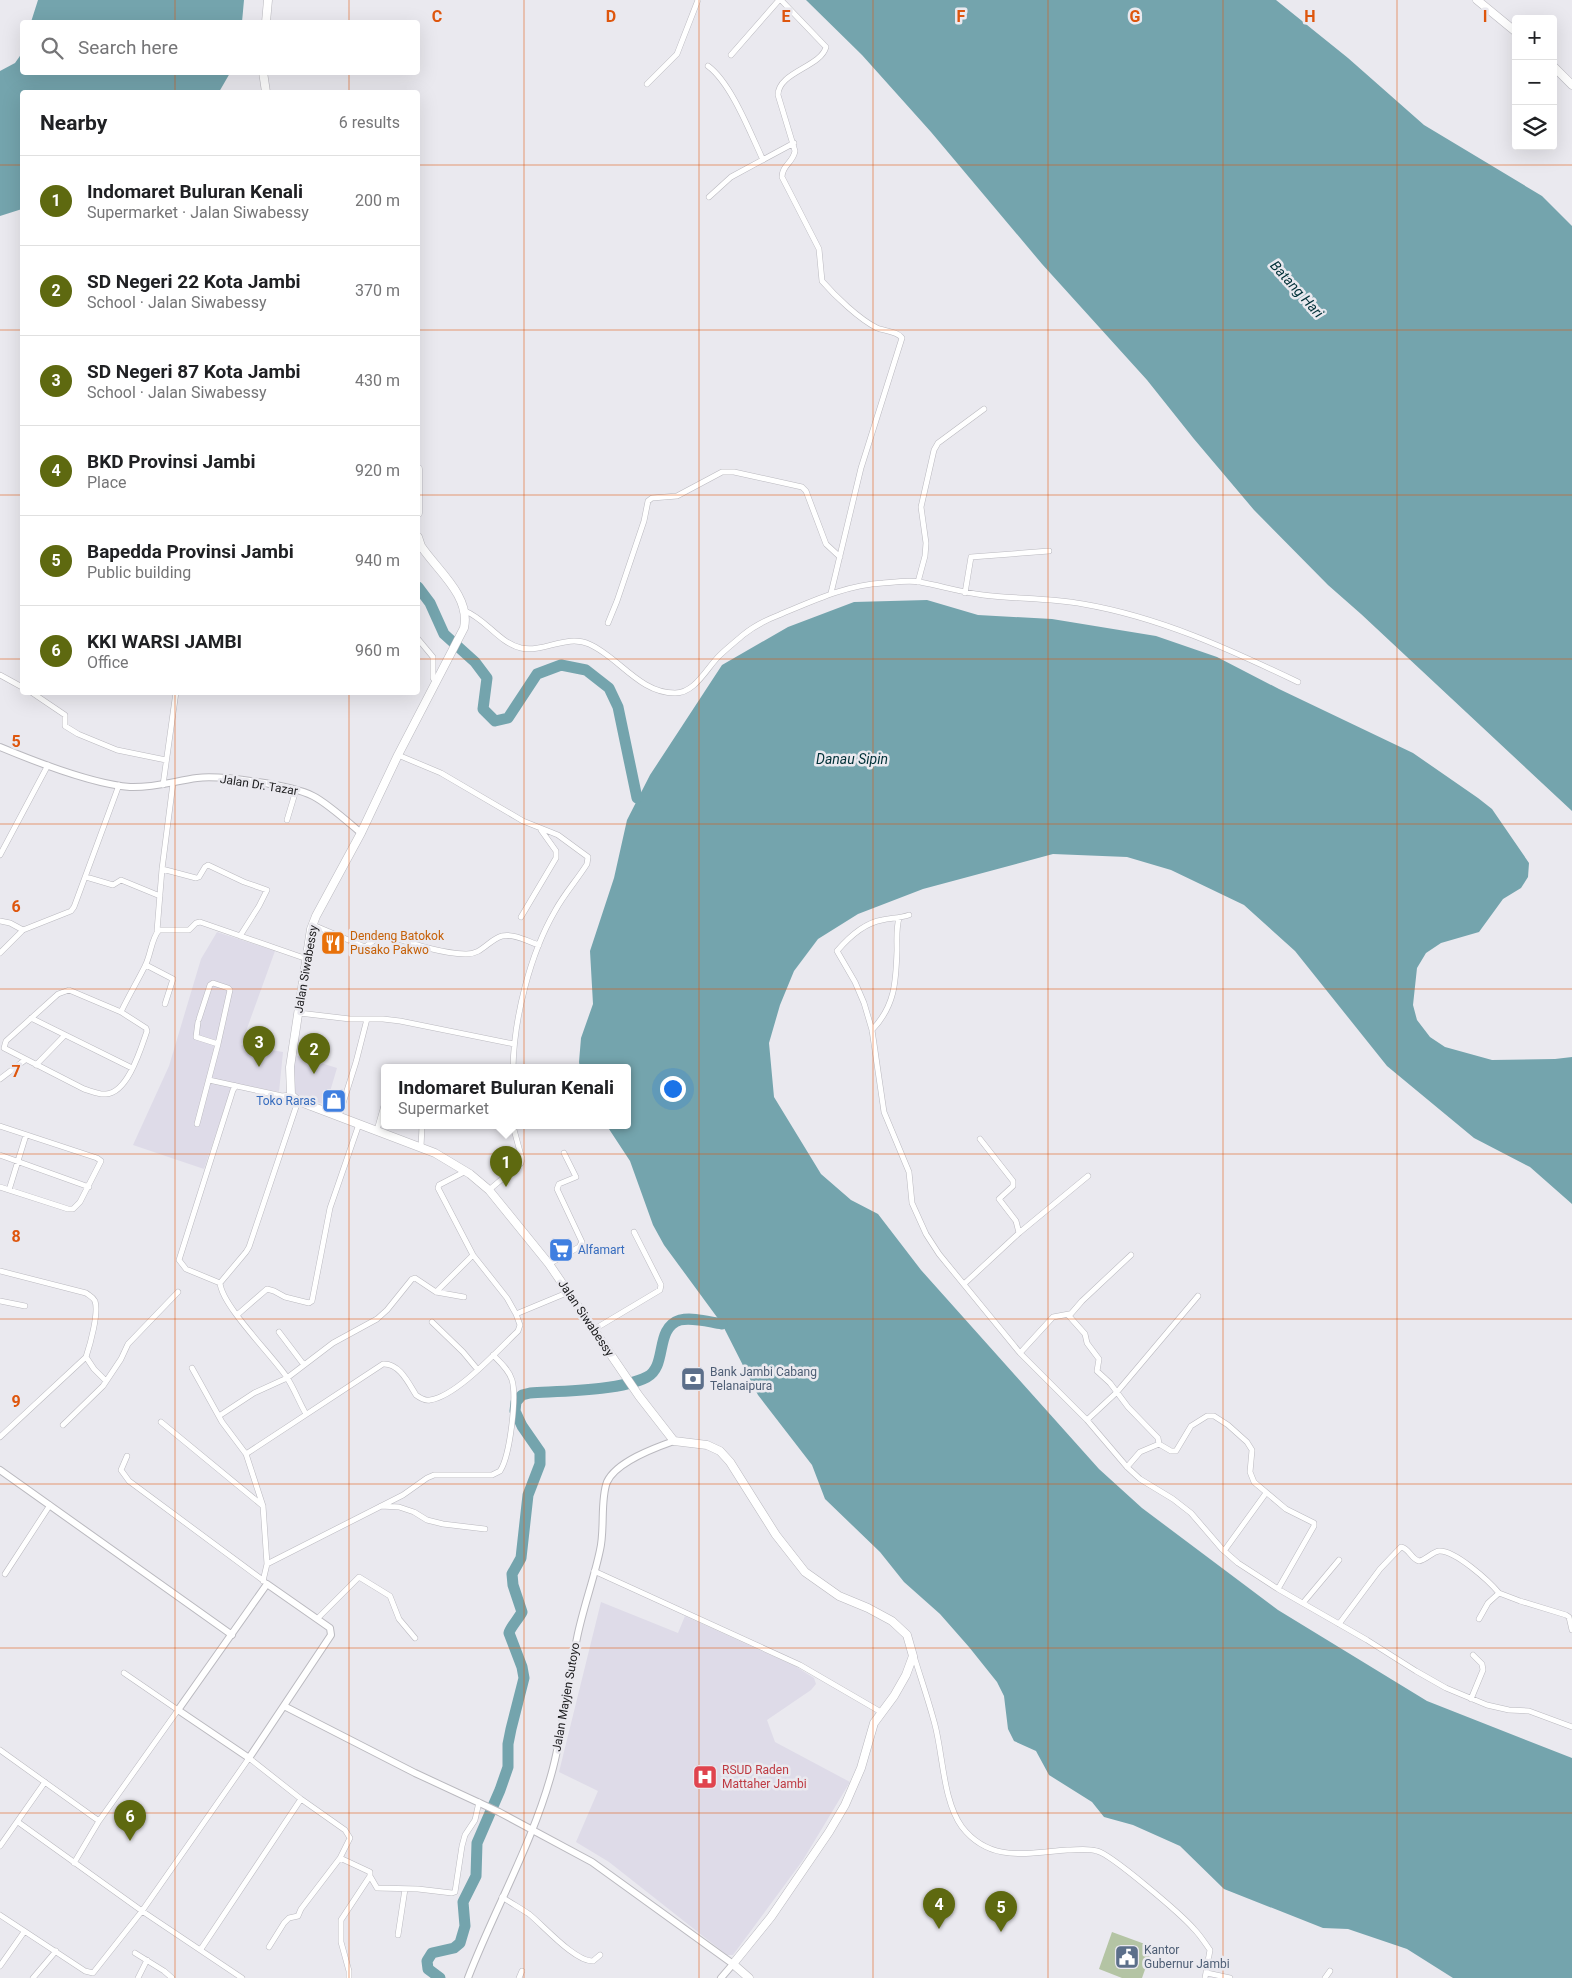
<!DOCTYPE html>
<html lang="en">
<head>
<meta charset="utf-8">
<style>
	body { margin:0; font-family:Roboto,sans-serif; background:#f6f6f6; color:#202124 }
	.controls { position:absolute; right:15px; top:15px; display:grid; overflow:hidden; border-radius:5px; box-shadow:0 5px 20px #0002 }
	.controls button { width:45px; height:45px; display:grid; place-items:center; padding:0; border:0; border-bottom:1px solid #e0e0e0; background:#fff; color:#202124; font:25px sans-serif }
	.you { position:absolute; left:672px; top:1088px; width:18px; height:18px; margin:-12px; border:4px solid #fff; border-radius:50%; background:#1a73e8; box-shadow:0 0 0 8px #1a73e833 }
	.badge { display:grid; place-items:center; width:32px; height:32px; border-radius:50%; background:#5e6910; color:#fff; font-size:16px; font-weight:700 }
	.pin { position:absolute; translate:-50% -41px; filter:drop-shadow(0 1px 2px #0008) }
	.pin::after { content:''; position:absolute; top:26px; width:18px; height:15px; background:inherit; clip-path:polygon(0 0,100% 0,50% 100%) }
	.popup { position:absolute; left:381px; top:1064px; width:250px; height:65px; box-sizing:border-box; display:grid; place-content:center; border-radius:5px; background:#fff; filter:drop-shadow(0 1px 4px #0005); font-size:16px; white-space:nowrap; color:#757577 }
	.popup b { font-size:19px; color:#202124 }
	.popup::after { content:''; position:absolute; left:50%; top:100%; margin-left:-10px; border:10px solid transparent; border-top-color:#fff }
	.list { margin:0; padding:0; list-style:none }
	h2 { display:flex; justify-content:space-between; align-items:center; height:65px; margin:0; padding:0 20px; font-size:21px }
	h2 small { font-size:16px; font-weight:400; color:#757577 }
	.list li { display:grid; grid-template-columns:32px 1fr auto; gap:15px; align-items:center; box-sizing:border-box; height:90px; padding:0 20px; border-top:1px solid #e0e0e0 }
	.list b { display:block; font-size:19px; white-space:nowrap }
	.list p { margin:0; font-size:16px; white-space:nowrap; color:#757577 }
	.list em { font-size:16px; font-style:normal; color:#757577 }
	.icon { flex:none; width:28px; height:28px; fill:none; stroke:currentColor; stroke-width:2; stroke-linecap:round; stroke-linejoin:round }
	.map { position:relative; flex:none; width:1572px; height:1978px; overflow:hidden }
	.search { position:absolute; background:#fff; box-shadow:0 5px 20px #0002; left:20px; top:20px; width:400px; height:55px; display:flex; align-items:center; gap:12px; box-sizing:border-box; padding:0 18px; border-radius:5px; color:#757577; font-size:19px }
	.panel { position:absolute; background:#fff; box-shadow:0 5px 20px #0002; left:20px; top:90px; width:400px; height:605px; border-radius:5px }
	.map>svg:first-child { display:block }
	.built { fill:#dedbe8 }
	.green { fill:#b4c4a4 }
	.water { fill:#74a4ad }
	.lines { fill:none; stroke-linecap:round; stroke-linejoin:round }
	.river { stroke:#74a4ad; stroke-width:11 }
	.minor-casing { stroke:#bab9bf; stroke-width:6 }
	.tertiary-casing { stroke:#bab9bf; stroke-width:8 }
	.secondary-casing { stroke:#bab9bf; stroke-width:9 }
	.minor { stroke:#fff; stroke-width:5 }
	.tertiary { stroke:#fff; stroke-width:6 }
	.secondary { stroke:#fff; stroke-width:8 }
	.grid { fill:none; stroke:#de560d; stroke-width:1; stroke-opacity:0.55 }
	.labels { text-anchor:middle; stroke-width:5; stroke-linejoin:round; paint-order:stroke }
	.street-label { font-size:12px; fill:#202022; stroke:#eae9ef }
	.food-label { font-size:12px; fill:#c56008; stroke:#eae9ef; text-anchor:start }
	.shop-label { font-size:12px; fill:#366cbe; stroke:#eae9ef; text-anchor:end }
	.service-label { font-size:12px; fill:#4e5e75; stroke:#eae9ef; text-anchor:start }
	.health-label { font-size:12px; fill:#be3a42; stroke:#eae9ef; text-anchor:start }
	.water-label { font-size:14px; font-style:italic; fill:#003037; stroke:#eae9ef }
	.grid-label { font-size:16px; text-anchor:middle; font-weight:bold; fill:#de560d; stroke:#eae9ef; stroke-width:5; stroke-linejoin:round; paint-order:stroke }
</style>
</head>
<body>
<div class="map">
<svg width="1572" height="1978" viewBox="0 0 1572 1978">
	<rect width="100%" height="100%" fill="#eae9ef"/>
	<path class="built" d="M217 932 275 951 241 1045 283 1052 279 1092 233 1083 204 1169 133 1145 169 1066 201 959Z
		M295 1055 337 1068 326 1105 296 1095 292 1080Z
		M601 1602 678 1633 685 1616 795 1666 814 1678 816 1684 811 1690 767 1720 775 1742 850 1782 803 1860 733 1955H727L609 1862 576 1842 598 1791 559 1772Z"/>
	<path class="green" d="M1112 1932 1153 1947 1142 1978H1122L1099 1969Z"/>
	<path class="water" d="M38 0H244L242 22H31Z
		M806 0H1276L1348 58 1424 125 1542 196 1572 226V811L1361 614 1328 585 1254 510 1194 439 1147 380 1042 264 931 132 862 55Z
		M22 53V72L230 73 219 92H22V209L0 216V71L15 63Z
		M927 600 978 615 1052 619 1156 636 1217 657 1279 689 1413 753 1478 798 1492 809 1529 863 1528 877 1521 888 1503 899 1479 932 1441 943 1426 953 1417 968 1413 1005 1417 1020 1430 1037 1445 1047 1492 1060 1555 1059 1572 1057V1204L1530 1167 1474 1138 1387 1066 1295 951 1244 905 1171 870 1127 857 1053 854 923 889 858 914 818 939 794 971 780 1005 769 1043 774 1097 821 1174 851 1200 878 1214 921 1270 1099 1469 1142 1508 1278 1610 1427 1701 1572 1758V1978H1453L1407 1949 1348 1929 1323 1928 1224 1889 1180 1846 1133 1825 1104 1817 1092 1802 1049 1775 1036 1751 1014 1741 1008 1729 1004 1696 997 1682 969 1647 940 1614 904 1582 880 1552 825 1499 812 1465 758 1395 722 1324 664 1245 653 1225 630 1161 607 1126H627V1068H580L579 1062 581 1038 593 1004 590 951 614 878 627 820 650 775 722 665 788 627 854 602Z"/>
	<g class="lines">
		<path class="river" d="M418 587 430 603 444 634 475 662 487 678 483 709 495 721 508 718 537 674 561 665 586 670 609 688 618 707 637 798
			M440 1978 428 1969 427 1961 432 1953 454 1948 460 1943 465 1926 463 1902 476 1876 477 1843 500 1790 508 1767V1744L511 1729 524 1678 522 1667 509 1633C510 1628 519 1618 522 1612L513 1585 512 1574 521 1558 528 1495 540 1464V1452L522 1426 515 1411 516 1402 522 1395 530 1393C561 1391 620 1391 647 1377 668 1366 654 1328 680 1320 693 1317 709 1322 722 1324"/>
		<defs>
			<path id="minor" d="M781 0 826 47C821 67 778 72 778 95L795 151C793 163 782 165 782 177L819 249 822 281C835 296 859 319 877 328 884 331 897 331 902 338L861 468 831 593
				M731 55 779 0
				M708 66C731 83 750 132 763 160
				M647 84 677 54 698 0
				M709 197 731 177 794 143
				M918 582 925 556 926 543 921 507 934 450 938 443 984 409
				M965 593 971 557 1049 551
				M465 611C486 619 499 643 521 648 544 653 566 634 589 644 619 657 639 693 675 693 695 693 706 669 719 656 726 649 735 642 743 635 754 626 766 620 779 615 813 601 846 585 883 583 895 582 909 580 920 582 941 586 961 592 983 595 1016 599 1050 598 1083 604 1159 617 1229 649 1298 682
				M608 623 617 601 644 521 648 501 652 498 677 496 722 472H734L802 487 806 491 826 544 840 557
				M418 639 433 657V678L436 683
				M0 675 22 687
				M31 692 65 715V726L78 734 117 750 166 760
				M398 755 441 773 523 821 558 835 588 857 587 864C577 880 564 894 555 911 530 954 514 1018 513 1068
				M163 785 176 692
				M287 820 296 790
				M0 855 48 765
				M162 869 196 878 199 877 205 867 208 865 244 882 267 890 259 906 240 936
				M86 877 113 885 121 880 160 896
				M909 915C900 918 892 918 882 920 864 923 849 937 837 951L855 982 864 1003 872 1030 884 1112 909 1172 912 1203 926 1234 939 1254 1020 1353 1087 1420 1127 1467 1140 1479 1173 1499 1191 1513 1222 1549 1238 1563 1278 1589 1367 1640 1416 1671 1446 1688 1487 1705 1509 1710 1529 1711 1572 1727
				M521 917 556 858V851L541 830
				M0 921 10 923 23 930
				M313 925 365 947 383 934C409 942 437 953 465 954 482 955 488 940 502 936 513 933 529 942 539 945
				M157 931 162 869 173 783
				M0 953 23 930 71 911 74 907 119 785
				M146 965 173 979 165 1004
				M69 990 121 1012 146 1028 147 1031C141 1048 128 1093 106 1094 99 1095 91 1091 84 1089L4 1048 6 1041 58 994Z
				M121 1012C128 997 137 982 145 966 151 955 151 939 159 930H189L196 923 200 922 307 959
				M299 1013 350 1019H383L400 1021 514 1044
				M31 1018 132 1068
				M198 1022 196 1037 218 1044 230 990 228 988 213 983 210 985 199 1019
				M872 1030C895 1006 896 982 897 950 897 939 896 929 899 918
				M36 1065 65 1035
				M0 1079 25 1060
				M209 1080 282 1096 291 1095
				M298 1101 249 1247 246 1252 220 1283C222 1306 272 1355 286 1376 294 1388 299 1402 306 1414
				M339 1116 356 1062 367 1019
				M197 1124 218 1044
				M0 1126 97 1158 101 1161 80 1202 73 1209H68L0 1187
				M377 1130 385 1102
				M980 1139 1013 1181V1186L999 1199 1016 1221 1019 1233
				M421 1147 422 1126
				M0 1155 89 1187
				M466 1171 439 1185 438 1188 473 1255 507 1298 516 1314
				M9 1190 26 1135
				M489 1190 521 1163 522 1159 513 1126
				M549 1264 579 1247 582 1242 557 1189 559 1184 576 1177 564 1153
				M0 1271 86 1293C90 1296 93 1297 95 1301 99 1313 90 1345 86 1357L94 1369 106 1381
				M220 1283 186 1269 179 1260 233 1090 236 1086
				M964 1284 1019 1233 1088 1176
				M436 1292 473 1255
				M0 1301 25 1306
				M237 1315 267 1289 274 1291 285 1297 309 1303 312 1301 330 1208 359 1124
				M432 1322 463 1352 478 1370
				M593 1330 660 1290 661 1285 634 1232
				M279 1332 304 1365
				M1020 1353 1053 1317 1069 1314
				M192 1368 222 1422 246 1454
				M219 1416 254 1393 287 1378 333 1343 377 1319 387 1310 412 1279 415 1278 436 1292 464 1297
				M1087 1420 1117 1392 1198 1296
				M161 1422 263 1506
				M63 1425 103 1386 121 1359 128 1344 178 1292
				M0 1437 86 1357
				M1159 1444 1171 1451H1176L1191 1426 1207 1416H1214L1228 1425 1247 1442 1252 1450 1250 1472 1254 1482 1286 1509 1314 1523V1526L1278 1589
				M127 1456 121 1470 129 1481 264 1581
				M1127 1467 1140 1452 1159 1444 1158 1438 1128 1407 1110 1383 1097 1371 1099 1359 1087 1343 1085 1334 1069 1316 1082 1301 1131 1255
				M381 1506 399 1507 414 1512 427 1520 443 1524 485 1529
				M1224 1551 1266 1493
				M267 1564 403 1495 427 1478 434 1475H492L500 1471C510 1456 517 1397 512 1380 509 1370 500 1362 493 1355
				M594 1571 800 1665 881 1712
				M5 1574 50 1505
				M263 1581 267 1564 263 1506 246 1454 383 1364C399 1363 408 1382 416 1395 420 1398 425 1401 430 1400 457 1396 498 1350 518 1331L520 1325 516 1314 569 1292
				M1303 1603 1339 1560
				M317 1619 359 1577 390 1596 399 1619 415 1638
				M1479 1619 1488 1603 1499 1593 1520 1601 1566 1615 1569 1617 1572 1630
				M1339 1624 1380 1569 1401 1547C1409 1548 1411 1559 1419 1561 1426 1560 1432 1552 1439 1551 1455 1550 1489 1581 1499 1593
				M914 1656C921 1679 929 1702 935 1725 943 1755 943 1801 962 1827 990 1863 1027 1853 1067 1850 1077 1850 1087 1848 1097 1851 1111 1854 1182 1915 1194 1929 1200 1935 1205 1943 1210 1950L1205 1978
				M1471 1699 1483 1670 1482 1664 1473 1655
				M0 1750 99 1821 178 1710 124 1673
				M18 1822 142 1911 242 1978
				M0 1846 45 1782
				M340 1858 370 1872V1876L341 1920V1942L349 1971V1978
				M74 1863 99 1821
				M370 1876 377 1888 418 1889 452 1893 455 1892 462 1846 465 1835 475 1820 479 1802
				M502 1897C511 1903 520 1908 529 1914 543 1925 575 1962 593 1961L600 1955
				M0 1915 85 1971 93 1973 142 1911 249 1758 301 1799 345 1830 350 1838 340 1858 301 1909 298 1916 289 1918 284 1923 269 1947
				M398 1935 405 1889
				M201 1949 301 1799
				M135 1953 164 1971 172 1978
				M0 1966 24 1932
				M1207 1973 1230 1978
				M33 1978 56 1951
				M138 1978 147 1960
				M519 1978 522 1971
				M1325 1978 1330 1971"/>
			<path id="tertiary" d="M0 747C36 762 92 784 130 787 153 788 175 781 197 778 221 775 292 785 313 796 327 803 348 822 361 833
				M0 1470 232 1635
				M267 1584 330 1628 331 1635 249 1758 178 1710Z
				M284 1706 415 1773 499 1812 592 1862 733 1964 721 1978
				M468 1978C495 1908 534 1841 553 1768 564 1725 568 1681 577 1638 583 1608 594 1579 600 1550 605 1530 600 1500 607 1482 616 1462 654 1448 674 1441"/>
			<path id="secondary" d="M1477 0 1516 32
				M266 22 268 0
				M1553 66 1572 85
				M263 72 266 92
				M418 469V513
				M418 537 421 546C437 570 471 596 464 628L398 755 361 833 316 916 311 929 290 1067 291 1095 298 1101 435 1153 470 1174 489 1190 549 1264 639 1396 674 1441 707 1445 720 1451 730 1462 776 1535 805 1572 839 1596 868 1608 892 1621 907 1635 913 1656 906 1675 894 1696 874 1723 861 1768 845 1805 829 1832 771 1917 733 1964 749 1978"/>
		</defs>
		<use href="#minor" class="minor-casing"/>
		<use href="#tertiary" class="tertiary-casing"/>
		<use href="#secondary" class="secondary-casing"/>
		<use href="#minor" class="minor"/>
		<use href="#tertiary" class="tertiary"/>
		<use href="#secondary" class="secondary"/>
	</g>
	<path class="grid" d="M175 0V22M349 0V22M524 0V1978M699 0V1978M873 0V1978M1048 0V1978M1223 0V1978M1397 0V1978M175 72V92M349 72V92M0 165H22M418 165H1572M0 330H22M418 330H1572M0 495H22M418 495H1572M0 659H22M418 659H1572M175 692V1978M349 692V1978M0 824H1572M0 989H1572M0 1154H1572M0 1319H1572M0 1484H1572M0 1648H1572M0 1813H1572"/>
	<defs>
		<symbol id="restaurant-square" viewBox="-11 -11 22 22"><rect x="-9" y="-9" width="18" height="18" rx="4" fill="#e8710a" stroke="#eae9ef"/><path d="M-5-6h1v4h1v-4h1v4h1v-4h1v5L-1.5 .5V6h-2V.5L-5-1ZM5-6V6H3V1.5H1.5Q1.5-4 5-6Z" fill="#fff"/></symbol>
		<symbol id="shop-square" viewBox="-11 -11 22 22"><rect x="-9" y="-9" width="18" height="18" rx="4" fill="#3f7fe0" stroke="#eae9ef"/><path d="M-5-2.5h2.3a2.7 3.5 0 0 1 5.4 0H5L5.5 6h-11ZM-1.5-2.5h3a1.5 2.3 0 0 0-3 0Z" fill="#fff"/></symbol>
		<symbol id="supermarket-square" viewBox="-11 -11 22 22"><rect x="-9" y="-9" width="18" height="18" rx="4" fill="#3f7fe0" stroke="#eae9ef"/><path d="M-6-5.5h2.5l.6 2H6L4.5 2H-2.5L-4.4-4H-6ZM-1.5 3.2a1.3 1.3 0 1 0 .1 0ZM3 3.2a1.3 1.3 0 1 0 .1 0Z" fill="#fff"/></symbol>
		<symbol id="bank-square" viewBox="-11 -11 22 22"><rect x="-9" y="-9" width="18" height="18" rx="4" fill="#5c6f8a" stroke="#eae9ef"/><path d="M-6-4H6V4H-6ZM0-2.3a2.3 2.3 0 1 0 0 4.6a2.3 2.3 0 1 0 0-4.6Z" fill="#fff"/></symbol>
		<symbol id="hospital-square" viewBox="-11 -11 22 22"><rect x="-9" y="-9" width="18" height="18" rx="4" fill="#e0444e" stroke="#eae9ef"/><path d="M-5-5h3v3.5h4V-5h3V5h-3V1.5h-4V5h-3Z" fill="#fff"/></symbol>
		<symbol id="civic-square" viewBox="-11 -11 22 22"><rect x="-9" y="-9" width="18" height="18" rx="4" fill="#5c6f8a" stroke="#eae9ef"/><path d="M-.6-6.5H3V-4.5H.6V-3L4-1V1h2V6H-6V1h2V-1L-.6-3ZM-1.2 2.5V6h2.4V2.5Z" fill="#fff"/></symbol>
	</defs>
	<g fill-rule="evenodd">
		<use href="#restaurant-square" x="319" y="929" width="28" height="28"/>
		<use href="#shop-square" x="320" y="1087" width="28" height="28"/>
		<use href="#supermarket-square" x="547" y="1236" width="28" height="28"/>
		<use href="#bank-square" x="679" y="1365" width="28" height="28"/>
		<use href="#hospital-square" x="691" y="1763" width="28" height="28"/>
		<use href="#civic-square" x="1113" y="1943" width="28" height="28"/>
	</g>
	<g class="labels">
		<g class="street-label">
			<text transform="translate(259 785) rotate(9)" y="4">Jalan Dr. Tazar</text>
			<text transform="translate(306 969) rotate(-80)" y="4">Jalan Siwabessy</text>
			<text transform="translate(586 1318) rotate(56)" y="4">Jalan Siwabessy</text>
			<text transform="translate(566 1697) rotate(-80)" y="4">Jalan Mayjen Sutoyo</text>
		</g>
		<g class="food-label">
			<text x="350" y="940">Dendeng Batokok<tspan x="350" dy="14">Pusako Pakwo</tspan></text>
		</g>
		<g class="shop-label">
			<text x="316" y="1105">Toko Raras</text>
			<text x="578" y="1254" text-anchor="start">Alfamart</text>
		</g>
		<g class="service-label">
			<text x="710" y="1376">Bank Jambi Cabang<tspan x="710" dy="14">Telanaipura</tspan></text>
			<text x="1144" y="1954">Kantor<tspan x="1144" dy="14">Gubernur Jambi</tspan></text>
		</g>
		<g class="health-label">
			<text x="722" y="1774">RSUD Raden<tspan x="722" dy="14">Mattaher Jambi</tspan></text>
		</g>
		<g class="water-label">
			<text transform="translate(1297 289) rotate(48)" y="5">Batang Hari</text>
			<text x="852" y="764">Danau Sipin</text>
		</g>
	</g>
	<g class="grid-label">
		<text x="437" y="22">C</text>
		<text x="611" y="22">D</text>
		<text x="786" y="22">E</text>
		<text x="961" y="22">F</text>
		<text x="1135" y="22">G</text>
		<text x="1310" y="22">H</text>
		<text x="1485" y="22">I</text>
		<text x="16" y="747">5</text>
		<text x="16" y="912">6</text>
		<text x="16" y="1077">7</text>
		<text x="16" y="1242">8</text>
		<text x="16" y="1407">9</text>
	</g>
</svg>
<div class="controls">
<button>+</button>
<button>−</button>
<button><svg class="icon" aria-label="layers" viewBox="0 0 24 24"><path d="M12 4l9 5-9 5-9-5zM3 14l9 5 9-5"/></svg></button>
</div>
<div class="you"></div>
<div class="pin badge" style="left:506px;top:1187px">1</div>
<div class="popup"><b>Indomaret Buluran Kenali</b>Supermarket</div>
<div class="pin badge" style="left:314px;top:1074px">2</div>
<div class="pin badge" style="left:259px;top:1067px">3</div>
<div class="pin badge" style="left:939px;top:1929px">4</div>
<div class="pin badge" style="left:1001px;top:1932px">5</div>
<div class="pin badge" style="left:130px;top:1841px">6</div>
<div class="search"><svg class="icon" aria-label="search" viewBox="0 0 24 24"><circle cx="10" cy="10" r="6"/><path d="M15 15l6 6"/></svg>Search here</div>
<section class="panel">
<h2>Nearby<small>6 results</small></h2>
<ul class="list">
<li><span class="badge">1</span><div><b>Indomaret Buluran Kenali</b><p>Supermarket · Jalan Siwabessy</p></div><em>200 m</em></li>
<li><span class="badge">2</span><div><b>SD Negeri 22 Kota Jambi</b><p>School · Jalan Siwabessy</p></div><em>370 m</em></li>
<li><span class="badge">3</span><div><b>SD Negeri 87 Kota Jambi</b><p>School · Jalan Siwabessy</p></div><em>430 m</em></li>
<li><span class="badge">4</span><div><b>BKD Provinsi Jambi</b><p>Place</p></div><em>920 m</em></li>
<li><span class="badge">5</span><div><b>Bapedda Provinsi Jambi</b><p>Public building</p></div><em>940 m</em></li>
<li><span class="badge">6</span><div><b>KKI WARSI JAMBI</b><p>Office</p></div><em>960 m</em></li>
</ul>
</section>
</div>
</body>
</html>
